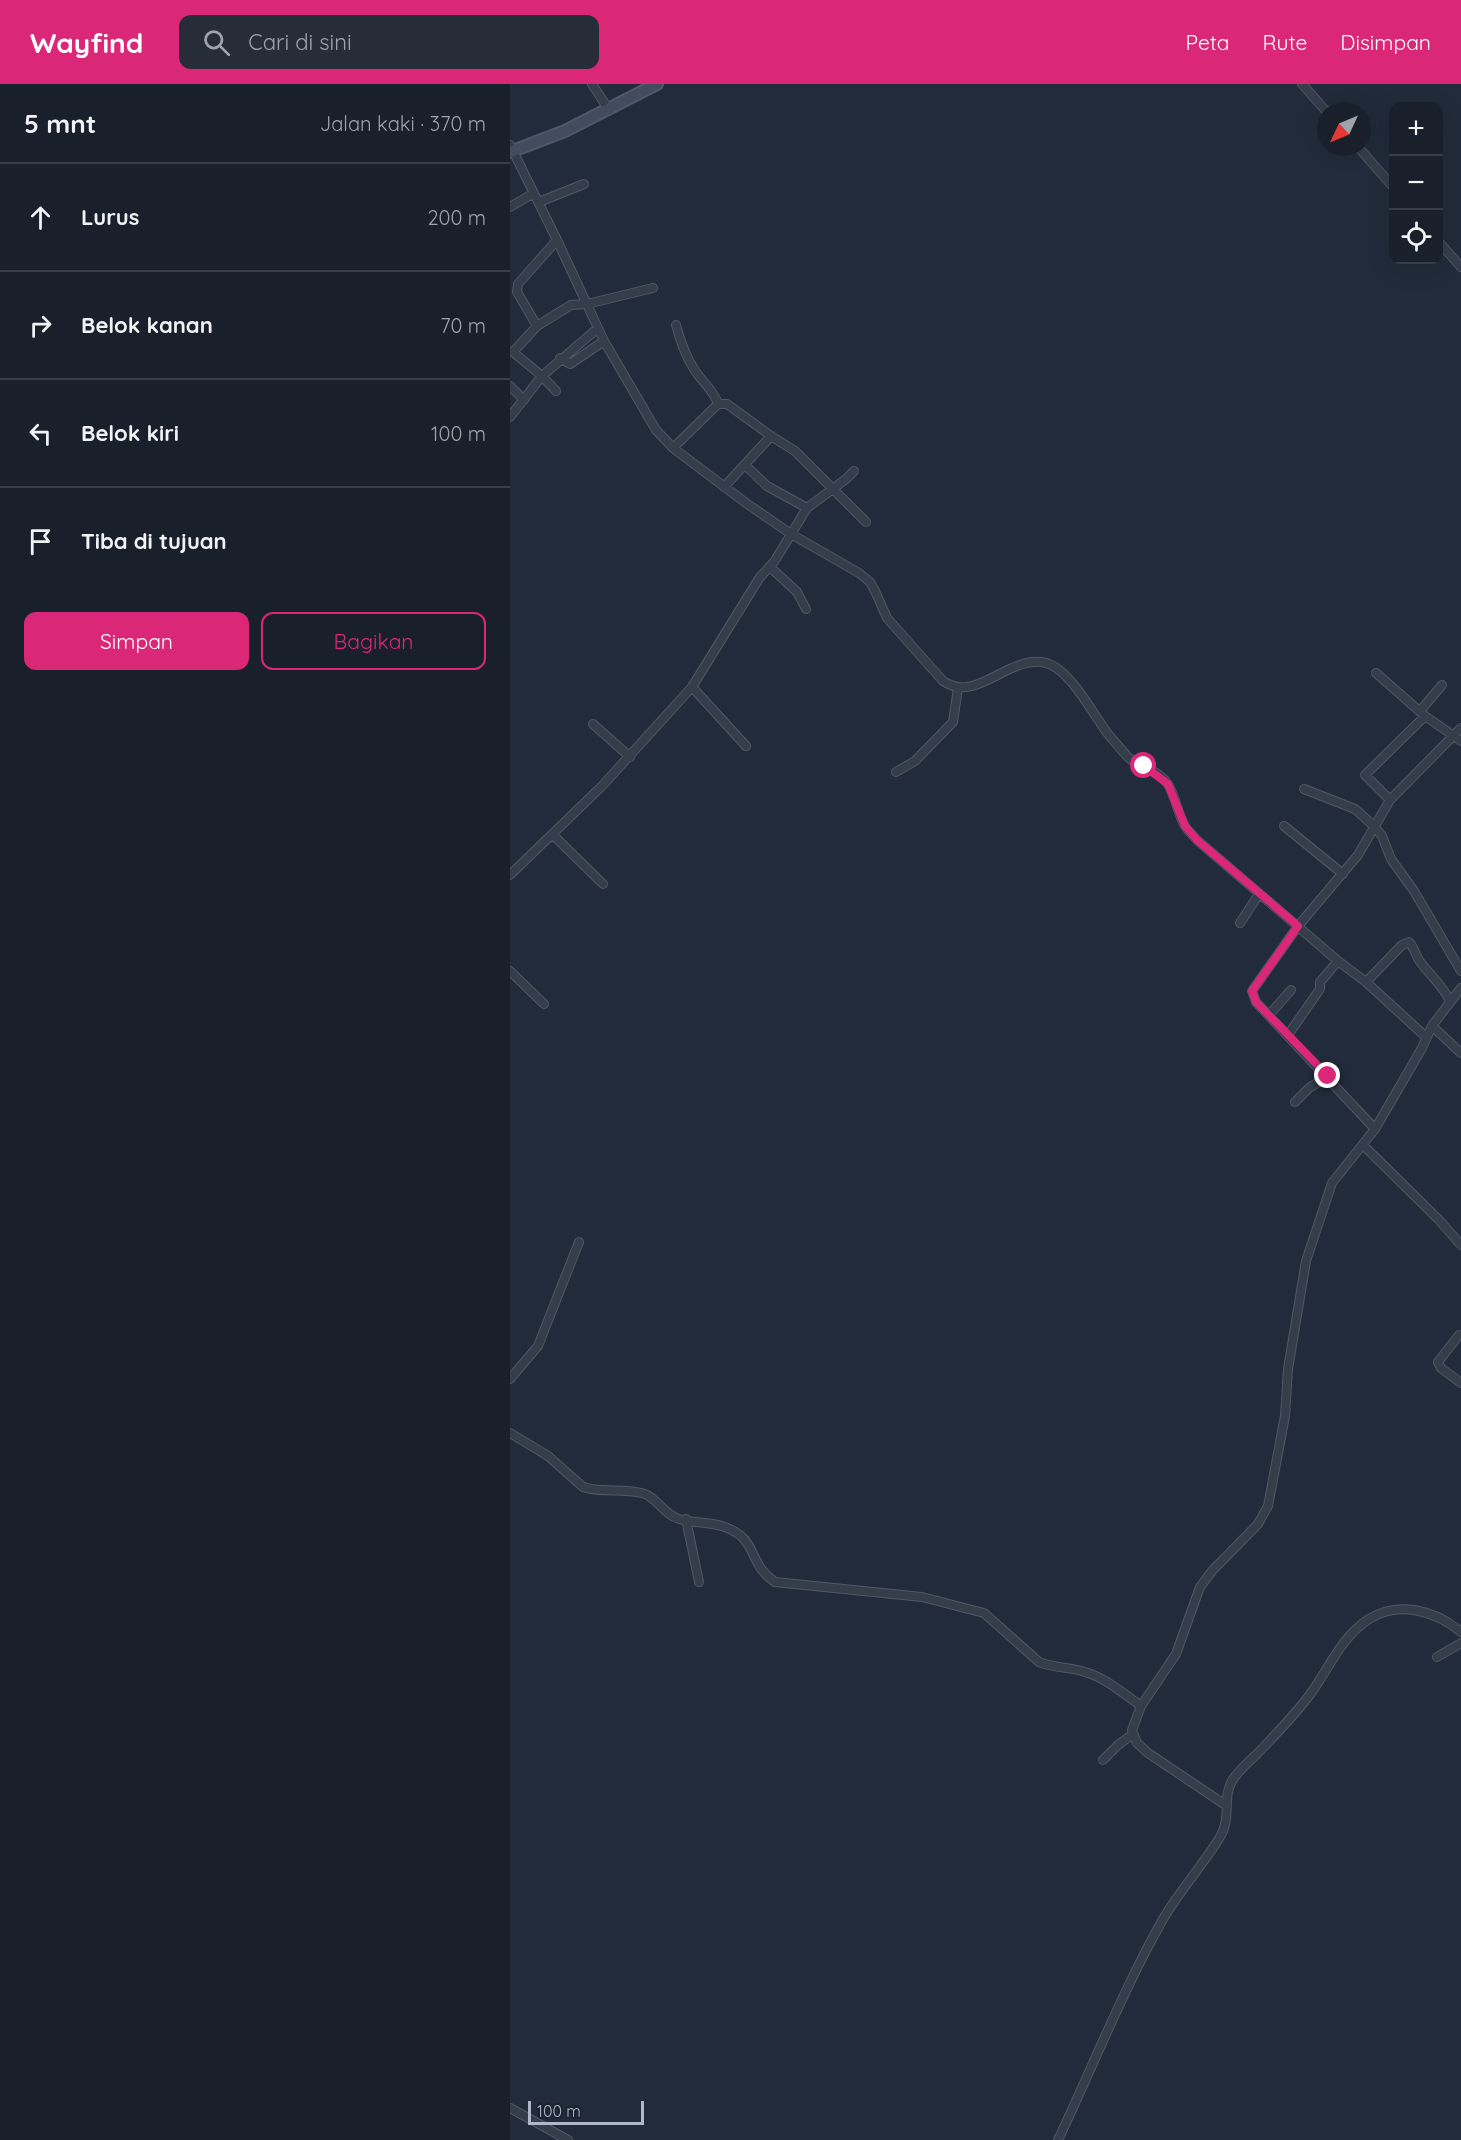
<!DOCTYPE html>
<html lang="id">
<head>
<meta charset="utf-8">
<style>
	body { margin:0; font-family:Quicksand,sans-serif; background:#262d38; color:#f1f3f6 }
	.controls { position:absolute; right:18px; top:18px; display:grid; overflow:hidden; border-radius:12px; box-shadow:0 6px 24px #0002 }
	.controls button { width:54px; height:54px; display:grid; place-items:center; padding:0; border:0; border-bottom:2px solid #373e48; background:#19202c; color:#f1f3f6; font:30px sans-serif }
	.compass { position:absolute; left:807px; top:18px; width:54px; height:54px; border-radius:50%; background:#19202c; box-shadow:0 6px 24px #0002; rotate:226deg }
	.scale { position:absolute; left:18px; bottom:15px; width:116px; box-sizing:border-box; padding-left:6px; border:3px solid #b0b8c7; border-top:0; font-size:16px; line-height:21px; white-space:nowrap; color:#b0b8c7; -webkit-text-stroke:4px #1b2330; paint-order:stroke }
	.stop { position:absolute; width:18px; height:18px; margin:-14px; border:4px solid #db2777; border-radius:50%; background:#fff }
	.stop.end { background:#db2777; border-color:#fff; box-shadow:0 2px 6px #0008 }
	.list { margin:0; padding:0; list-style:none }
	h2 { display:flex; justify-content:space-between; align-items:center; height:78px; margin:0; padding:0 24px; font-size:26px }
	h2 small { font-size:20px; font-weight:400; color:#9fa3a9 }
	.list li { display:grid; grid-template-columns:39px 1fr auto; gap:18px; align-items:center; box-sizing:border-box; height:108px; padding:0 24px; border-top:2px solid #373e48 }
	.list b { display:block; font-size:22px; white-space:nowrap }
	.list em { font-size:20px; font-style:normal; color:#9fa3a9 }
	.actions { display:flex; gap:12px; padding:18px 24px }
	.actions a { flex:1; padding:14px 0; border:2px solid #db2777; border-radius:12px; text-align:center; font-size:21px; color:#db2777 }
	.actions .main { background:#db2777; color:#fff }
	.icon { flex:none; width:33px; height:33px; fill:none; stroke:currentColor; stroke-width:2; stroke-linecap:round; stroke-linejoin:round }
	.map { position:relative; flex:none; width:951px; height:2056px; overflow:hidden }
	header { display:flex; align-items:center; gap:36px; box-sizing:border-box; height:84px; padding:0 30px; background:#db2777; color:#fff }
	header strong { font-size:28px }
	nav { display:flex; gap:33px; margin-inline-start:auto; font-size:21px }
	.search { width:420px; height:54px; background:#262d38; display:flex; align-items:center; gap:15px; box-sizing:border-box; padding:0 21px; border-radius:12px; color:#9fa3a9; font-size:22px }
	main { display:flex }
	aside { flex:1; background:#19202c }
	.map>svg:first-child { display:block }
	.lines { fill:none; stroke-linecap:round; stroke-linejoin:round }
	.street-casing { stroke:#505866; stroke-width:10 }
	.secondary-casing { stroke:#505866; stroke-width:14 }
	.street { stroke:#353d4b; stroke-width:8 }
	.secondary { stroke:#434c5f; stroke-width:10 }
	.route { stroke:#db2777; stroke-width:8 }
</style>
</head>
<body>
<header>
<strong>Wayfind</strong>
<div class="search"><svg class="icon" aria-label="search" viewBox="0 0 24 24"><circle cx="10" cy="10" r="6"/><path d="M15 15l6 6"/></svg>Cari di sini</div>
<nav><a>Peta</a><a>Rute</a><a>Disimpan</a></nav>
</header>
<main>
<aside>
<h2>5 mnt<small>Jalan kaki · 370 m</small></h2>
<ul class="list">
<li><svg class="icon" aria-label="ahead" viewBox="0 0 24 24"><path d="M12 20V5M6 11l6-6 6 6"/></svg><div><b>Lurus</b></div><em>200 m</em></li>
<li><svg class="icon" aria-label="right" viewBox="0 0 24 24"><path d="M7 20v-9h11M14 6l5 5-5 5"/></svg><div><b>Belok kanan</b></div><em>70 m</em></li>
<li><svg class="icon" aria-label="left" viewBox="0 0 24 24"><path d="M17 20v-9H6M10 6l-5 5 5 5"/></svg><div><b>Belok kiri</b></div><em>100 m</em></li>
<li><svg class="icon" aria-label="arrive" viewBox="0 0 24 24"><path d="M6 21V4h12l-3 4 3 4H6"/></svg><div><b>Tiba di tujuan</b></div></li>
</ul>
<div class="actions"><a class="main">Simpan</a><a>Bagikan</a></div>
</aside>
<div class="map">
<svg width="951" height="2056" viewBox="0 0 951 2056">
	<rect width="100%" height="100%" fill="#212b3b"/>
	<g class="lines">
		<defs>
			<path id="street" d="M82 0 99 26
				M792 0 816 27
				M0 61 47 156 94 257 146 346 163 364 236 419 281 450 349 489 360 498 365 507 377 534 433 597C466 619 494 575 531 578 558 580 582 629 598 650 604 657 612 667 619 674 631 683 649 687 657 699 666 712 667 729 675 742 678 747 683 751 687 756L828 877 856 898 916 953
				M848 63 884 104
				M29 118 74 100
				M0 123 24 109
				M928 157 951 183
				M166 241C170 256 175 271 184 285 191 297 204 306 208 320
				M27 242 7 208 8 200 47 156
				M50 274 60 280 94 257
				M0 302 14 316
				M46 307 32 292 3 268 27 242 61 221 77 220 143 204
				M0 333 32 292 88 244
				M163 364 208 320H217L261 352 285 367 356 438
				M235 381 257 402 297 424
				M214 403 261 352
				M260 483 287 508 296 525
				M866 589 915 632 951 657
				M182 603 236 662
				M910 627 932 601
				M83 640 120 673
				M386 688 405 677 443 638 448 604
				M794 705 845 725 865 743 872 752 881 775 904 807 951 887
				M880 716 855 691 915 632
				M774 742 833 790
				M43 751 93 800
				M0 791 92 702 182 603 250 493 264 478 297 424 336 395 344 387
				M730 839 749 810
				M0 887 34 920
				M856 898 892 861 899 858C905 864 905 872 911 879 921 892 933 902 940 917
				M759 931 781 906
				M922 942 951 969
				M778 951 810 905V898L828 877
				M785 1018 799 1004 818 992
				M865 1045 746 918 742 907 788 842 848 771 880 716 951 644
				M853 1061 929 1136 951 1161
				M949 1251 928 1278 931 1284 951 1299
				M0 1295 28 1262 69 1158
				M0 1349 38 1372 73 1403C89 1409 113 1404 132 1409 147 1413 154 1431 169 1435 191 1441 209 1436 230 1451 245 1463 243 1484 265 1498L412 1513 474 1529 529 1578C543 1584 560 1583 575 1588 596 1594 614 1610 631 1622
				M176 1435 189 1498
				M927 1573 951 1559
				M593 1676 608 1661 623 1650
				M717 1722 638 1669 627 1659 622 1646 631 1622 666 1570 690 1503 702 1487 748 1440 758 1422 775 1332 778 1285 796 1177 822 1099 865 1045 912 964 922 942 951 904
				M0 2024 58 2056
				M548 2056C583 1982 613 1906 653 1835 670 1806 693 1781 710 1753 722 1733 712 1714 722 1697 728 1687 738 1678 747 1670 766 1650 785 1631 801 1609 819 1584 832 1552 859 1535 889 1516 926 1527 951 1548"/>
			<path id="secondary" d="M0 68 55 47 147 0"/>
		</defs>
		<use href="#street" class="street-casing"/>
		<use href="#secondary" class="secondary-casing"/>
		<use href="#street" class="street"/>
		<use href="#secondary" class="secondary"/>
	</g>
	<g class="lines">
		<path class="route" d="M634 682 658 700 675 742 687 756 788 842 742 907 746 918 818 992"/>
	</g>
</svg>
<div class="controls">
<button>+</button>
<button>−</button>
<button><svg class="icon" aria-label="locate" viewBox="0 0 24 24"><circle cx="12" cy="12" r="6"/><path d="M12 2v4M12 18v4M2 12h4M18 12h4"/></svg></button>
</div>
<svg class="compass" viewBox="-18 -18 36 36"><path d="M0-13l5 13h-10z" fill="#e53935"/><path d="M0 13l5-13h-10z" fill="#9fa3a9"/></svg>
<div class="scale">100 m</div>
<div class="stop" style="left:634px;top:682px"></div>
<div class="stop end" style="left:818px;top:992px"></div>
</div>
</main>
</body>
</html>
